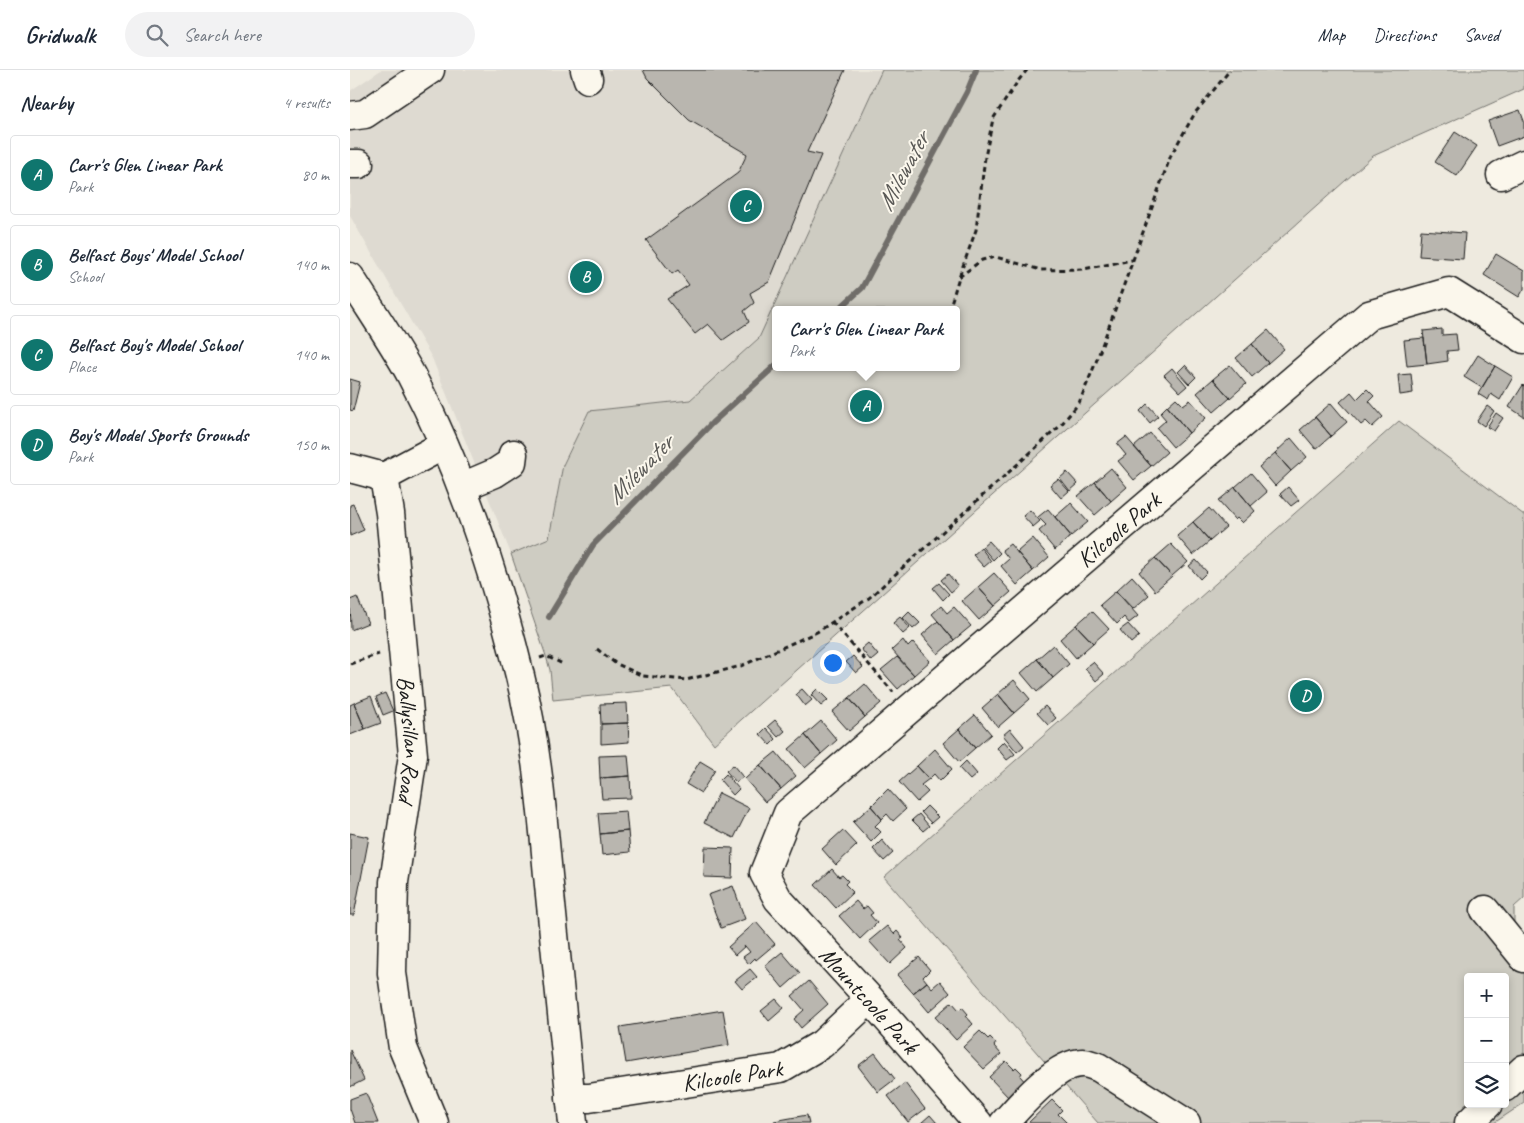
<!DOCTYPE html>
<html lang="en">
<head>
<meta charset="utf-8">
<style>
	body { margin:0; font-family:Caveat,sans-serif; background:#f2f2f3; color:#1f2937 }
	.controls { position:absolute; right:15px; bottom:15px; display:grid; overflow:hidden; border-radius:5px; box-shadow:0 2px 8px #0003 }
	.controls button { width:45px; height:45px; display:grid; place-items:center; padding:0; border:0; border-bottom:1px solid #e0e1e3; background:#fff; color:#1f2937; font:25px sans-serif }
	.you { position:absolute; left:482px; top:592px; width:18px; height:18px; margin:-12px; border:4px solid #fff; border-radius:50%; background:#1a73e8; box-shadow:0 0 0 8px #1a73e833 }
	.badge { display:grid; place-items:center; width:32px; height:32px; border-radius:50%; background:#0f766e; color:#fff; font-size:16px; font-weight:700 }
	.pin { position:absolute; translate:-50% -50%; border:2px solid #fff; box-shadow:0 1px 5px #0006 }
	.popup { position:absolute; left:422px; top:236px; width:188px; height:65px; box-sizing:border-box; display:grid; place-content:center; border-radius:5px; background:#fff; filter:drop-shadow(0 1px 4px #0005); font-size:16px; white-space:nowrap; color:#747a83 }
	.popup b { font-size:19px; color:#1f2937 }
	.popup::after { content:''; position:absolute; left:50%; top:100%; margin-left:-10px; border:10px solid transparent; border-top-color:#fff }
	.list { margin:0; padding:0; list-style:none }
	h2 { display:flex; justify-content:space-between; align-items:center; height:65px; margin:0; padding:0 20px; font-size:21px }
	h2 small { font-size:16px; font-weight:400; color:#747a83 }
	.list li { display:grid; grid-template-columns:32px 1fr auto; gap:15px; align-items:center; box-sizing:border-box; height:80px; margin:0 10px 10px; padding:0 10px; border:1px solid #e0e1e3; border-radius:5px }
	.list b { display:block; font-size:19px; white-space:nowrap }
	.list p { margin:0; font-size:16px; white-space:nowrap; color:#747a83 }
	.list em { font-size:16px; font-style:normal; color:#747a83 }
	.icon { flex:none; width:28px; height:28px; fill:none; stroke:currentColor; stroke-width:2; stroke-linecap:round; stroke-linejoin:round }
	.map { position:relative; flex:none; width:1174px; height:1053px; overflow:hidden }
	header { display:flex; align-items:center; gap:30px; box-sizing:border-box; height:70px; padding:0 25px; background:#fff; border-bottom:1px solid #e0e1e3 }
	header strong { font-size:24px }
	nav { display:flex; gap:28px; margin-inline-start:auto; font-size:18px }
	.search { width:350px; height:45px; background:#f2f2f3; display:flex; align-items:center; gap:12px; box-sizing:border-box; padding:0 18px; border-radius:28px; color:#747a83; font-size:19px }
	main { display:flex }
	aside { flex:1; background:#fff }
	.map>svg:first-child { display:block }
	.built { fill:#dedad1 }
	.green { fill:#ceccc2; stroke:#75746f; fill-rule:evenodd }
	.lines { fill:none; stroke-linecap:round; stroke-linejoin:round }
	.stream { stroke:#6f6d69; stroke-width:6 }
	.building { fill:#b9b6af; stroke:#1c1c1c }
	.minor-casing { stroke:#1c1c1c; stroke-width:31 }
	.highway-casing { stroke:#1c1c1c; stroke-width:31 }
	.path { stroke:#1c1c1c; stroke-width:3; stroke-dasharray:5 4; stroke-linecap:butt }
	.minor { stroke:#fbf7ec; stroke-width:28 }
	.highway { stroke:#fbf7ec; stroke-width:28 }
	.labels { text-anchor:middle; stroke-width:4; stroke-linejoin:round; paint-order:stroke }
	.street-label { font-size:24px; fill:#1c1c1c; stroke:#fbf7ec }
	.water-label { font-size:25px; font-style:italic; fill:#5a5956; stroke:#fbf7ec }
</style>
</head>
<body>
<header>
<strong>Gridwalk</strong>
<div class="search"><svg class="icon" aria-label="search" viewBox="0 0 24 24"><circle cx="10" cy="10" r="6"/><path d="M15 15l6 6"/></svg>Search here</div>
<nav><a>Map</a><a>Directions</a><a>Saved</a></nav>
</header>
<main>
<aside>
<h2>Nearby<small>4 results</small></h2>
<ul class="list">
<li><span class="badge">A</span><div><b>Carr's Glen Linear Park</b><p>Park</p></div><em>80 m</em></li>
<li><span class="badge">B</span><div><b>Belfast Boys' Model School</b><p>School</p></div><em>140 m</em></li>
<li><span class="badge">C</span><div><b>Belfast Boy's Model School</b><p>Place</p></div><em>140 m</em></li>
<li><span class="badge">D</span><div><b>Boy's Model Sports Grounds</b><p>Park</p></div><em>150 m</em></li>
</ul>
</aside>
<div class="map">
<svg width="1174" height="1053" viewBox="0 0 1174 1053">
	<rect width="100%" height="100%" fill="#eeeadf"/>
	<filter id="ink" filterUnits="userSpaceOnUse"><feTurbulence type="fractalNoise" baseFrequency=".02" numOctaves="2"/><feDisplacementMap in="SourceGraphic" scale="10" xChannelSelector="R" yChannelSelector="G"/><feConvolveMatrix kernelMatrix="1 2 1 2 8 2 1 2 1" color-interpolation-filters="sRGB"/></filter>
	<g filter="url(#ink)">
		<path class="built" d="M31 0H532L409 268 340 330 239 341 213 395 199 468 161 484 82 288 0 146V21Z"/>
		<path class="green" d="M532 0H1174V19L1023 86 364 674 322 618 203 630 200 600 196 586 161 484 199 468 213 395 239 341 340 330 409 268ZM426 240H606V297H426Z
			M1049 351 1174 445V828L1164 837V854L1174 866V1033L1144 1053H748L534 807ZM1118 907H1155V1034H1118Z"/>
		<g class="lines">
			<path class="stream" d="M488 240 512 218 617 22 626 0
				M199 547 243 475 362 353 426 295"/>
		</g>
		<path class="building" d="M293 0H495L457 82 471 85 419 212 400 223 404 233 394 241 399 252 373 270 358 254 345 264 317 229 339 215 328 200 322 204 296 170 388 103 397 84 339 50 297 8Z
			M1170 40 1174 51V66L1147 76 1138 51Z
			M1105 62 1127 76 1107 106 1085 92Z
			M1071 160 1115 163 1113 189 1069 186Z
			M1146 184 1174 201V219L1169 227 1134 205Z
			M1092 259V265L1106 264 1108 280 1097 281 1098 291 1077 294 1073 261Z
			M918 260 934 279 918 293 902 274Z
			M1074 268 1077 294 1057 296 1054 270Z
			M902 274 918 293 902 307 886 288Z
			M1128 285 1145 296 1132 318 1114 307Z
			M835 295 846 307 839 314 828 302Z
			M880 295 896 314 880 328 863 309Z
			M1145 296 1163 307 1150 330 1141 324 1138 330 1128 324Z
			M822 298 837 316 830 322 814 305Z
			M1061 304 1063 323 1050 325 1048 305Z
			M0 309 10 312 3 341 0 340Z
			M863 309 880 328 864 342 847 323Z
			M1173 315 1174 316V347L1159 337Z
			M1017 319 1024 326 1019 331 1033 347 1022 357 1016 351 1011 355 990 332 1001 322 1007 329Z
			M826 328 833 335 840 330 856 348 839 363 817 336Z
			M981 333 997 352 981 366 965 347Z
			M797 334 808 346 800 353 790 341Z
			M817 336 839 363 823 377 807 358 816 350 810 343Z
			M1137 336 1144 341 1134 356 1127 351Z
			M1146 343 1153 348 1144 361 1137 357Z
			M965 347 981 366 966 379 950 360Z
			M800 363 817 382 801 396 784 377Z
			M776 367 801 396 784 410 768 391 776 385 767 374Z
			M941 368 957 387 941 401 925 383Z
			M925 383 941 401 925 416 909 397Z
			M761 398 777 417 761 431 745 412Z
			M717 402 728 414 720 421 710 408Z
			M901 403 917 422 901 436 885 417Z
			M708 409 719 421 711 428 700 415Z
			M745 412 761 431 745 445 728 426Z
			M885 417 905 441 892 453 887 448 885 450 868 431Z
			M938 417 949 430 941 436 930 424Z
			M721 433 738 452 721 466 705 447Z
			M3 434 14 460 0 466V435Z
			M859 438 876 457 860 471 843 452Z
			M698 439 721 466 705 480 689 461 696 455 688 447Z
			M680 440 690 451 683 457 673 446Z
			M843 452 860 471 843 485 827 466Z
			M683 468 699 487 683 501 667 482Z
			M639 471 650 483 643 490 632 477Z
			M660 474 683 501 667 515 651 496 659 489 652 480Z
			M821 474 838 492 822 506 805 488Z
			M631 478 641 491 634 497 623 485Z
			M805 488 822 506 805 521 789 502Z
			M846 490 857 502 850 509 839 496Z
			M644 503 661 522 645 536 628 517Z
			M598 504 608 516 601 522 591 510Z
			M782 506 799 525 783 539 766 521Z
			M589 513 599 524 593 530 583 518Z
			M628 517 645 536 629 550 612 531Z
			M766 521 788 546 779 553 774 547 767 554 750 535Z
			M7 527 18 553 1 560 0 530Z
			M591 536 597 543 604 537 621 556 604 570 582 544Z
			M742 541 759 559 743 573 726 555Z
			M559 542 570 553 563 559 553 548Z
			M550 547 560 558 553 564 543 553Z
			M588 551 604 570 588 584 572 565Z
			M778 554 789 566 781 573 770 560Z
			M726 555 743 573 726 588 710 569Z
			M553 570 558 577 563 572 580 591 564 605 542 580Z
			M518 573 528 585 521 591 511 579Z
			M703 575 719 594 703 608 687 589Z
			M503 586 513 597 506 603 496 592Z
			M547 587 564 605 548 619 531 600Z
			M687 589 703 608 687 622 671 603Z
			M743 592 754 604 746 611 735 598Z
			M664 610 680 629 664 643 648 624Z
			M515 614 531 633 515 647 499 628Z
			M452 619 462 630 455 636 446 624Z
			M467 619 478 630 471 636 461 625Z
			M35 623 43 641 33 645 26 627Z
			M648 624 664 643 648 657 632 638Z
			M21 626 31 653 15 659 4 633Z
			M499 628 515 647 499 661 482 642Z
			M4 633 15 659 0 665V635Z
			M277 633 278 653 251 654 250 634Z
			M695 636 706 648 698 655 687 643Z
			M625 645 641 664 625 678 609 659Z
			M425 650 435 661 428 667 418 656Z
			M471 651 487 670 471 684 455 665Z
			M278 653 279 672 251 674V654Z
			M416 658 426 669 420 675 410 664Z
			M609 659 625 678 609 692 593 673Z
			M660 659 674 676 667 682 653 665Z
			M455 665 471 684 455 698 439 679Z
			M654 671 665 684 657 690 647 678Z
			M585 679 602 699 590 711 584 704 579 709 567 696Z
			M426 682 446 706 431 719 410 695Z
			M278 685 280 706 250 708 249 686Z
			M350 691 365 700 351 723 336 714Z
			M616 691 627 704 620 710 609 698Z
			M383 695 393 707 386 712 376 701Z
			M410 695 431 719 415 732 395 709Z
			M567 696 579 709 571 715 578 722 567 732 549 712Z
			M376 704 389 719 383 725 370 710Z
			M280 706 281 728 252 729 250 708Z
			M538 719 556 739 543 751 537 744 532 749 521 736Z
			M369 723 399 738 384 768 354 753Z
			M521 736 532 749 525 756 531 762 521 772 503 752Z
			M577 736 588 747 581 753 571 742Z
			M276 741 278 761 250 764 248 743Z
			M569 744 579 756 573 761 562 750Z
			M493 760 507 775 486 795 472 779Z
			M278 761 280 782 252 785 250 764Z
			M0 763 19 767 4 845H0Z
			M532 770 543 783 534 791 523 779Z
			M355 777 383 778 382 808 354 807Z
			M482 799 489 807 492 805 498 811 495 814 503 822 486 838 465 815Z
			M383 816 395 849 371 858 358 825Z
			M506 831 513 839 517 836 523 843 520 845 527 853 510 869 489 846Z
			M406 852 425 874 406 890 405 888 399 894 393 887 400 882 395 876 385 885 378 877Z
			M537 856 544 864 547 861 553 868 550 870 557 878 540 894 519 871Z
			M432 882 450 903 433 918 415 896Z
			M569 887 580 900 573 907 577 912 563 923 547 905Z
			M400 899 407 907 392 919 385 911Z
			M459 911 478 934 451 958 444 949 454 940 442 926Z
			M590 911 600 923 579 942 563 923 577 912 582 918Z
			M426 929 434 938 419 951 411 941Z
			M602 932 609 940 612 937 618 944 616 946 623 954 606 970 585 947Z
			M373 940 379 975 276 993 270 957Z
			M630 961 638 969 640 967 646 973 644 976 651 984 634 999 613 977Z
			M0 980 14 1010 0 1017Z
			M525 983 545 1009 528 1022 508 996Z
			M656 991 664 999 666 997 672 1003 670 1006 677 1014 660 1029 639 1007Z
			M555 1013 575 1039 558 1052 538 1026Z
			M16 1023 28 1053H5L0 1039V1029Z
			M702 1030 712 1040 708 1044 717 1053H678Z
			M457 1045 459 1053H425L424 1051Z
			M580 1045 587 1053H571Z"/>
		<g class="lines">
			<defs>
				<g id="minor">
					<path d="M235 0 238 9"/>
					<path d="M0 46 15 44 80 0"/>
					<path d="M0 94H9"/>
					<path d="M1151 105 1174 94"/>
					<path d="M0 398 34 407"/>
					<path id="s1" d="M34 407 40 443 63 685 44 812 42 903 53 978 84 1053"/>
					<path d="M34 407 94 375"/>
					<path d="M112 417 145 403 162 392 163 384"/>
					<path d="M1135 840 1174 888"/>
					<path d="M1155 1017 1174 999"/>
					<path id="s2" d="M220 1028H239L431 998 472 974 520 929"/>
					<path id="s3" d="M628 1053 520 929 428 829 414 803 438 743 1019 245 1099 222 1174 269"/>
					<path d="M654 1053C670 1035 707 992 733 993 738 993 744 996 748 997L836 1053"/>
					<path d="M1119 1053 1138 1034"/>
				</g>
				<path id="highway" d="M0 207C20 239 43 272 61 305 111 400 145 503 170 606 186 671 192 738 198 805 206 887 214 970 223 1053"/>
			</defs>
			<use href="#minor" class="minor-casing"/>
			<use href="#highway" class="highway-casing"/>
			<path class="path" d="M609 207 632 190 646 187 691 200 733 199 782 190
				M599 240 609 207 626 160 635 87 643 49 668 11 677 0
				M482 552 543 622
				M247 579 265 593 293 606 336 610 391 596 467 562 519 528 710 356 729 333 746 292 821 85 845 43 880 0
				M190 588 196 586 213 594
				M0 594 29 584"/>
			<use href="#minor" class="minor"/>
			<use href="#highway" class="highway"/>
		</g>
	</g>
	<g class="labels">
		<g class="street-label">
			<text dy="8" stroke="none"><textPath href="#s3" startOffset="830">Kilcoole Park</textPath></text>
			<text dy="8" stroke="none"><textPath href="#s1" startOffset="264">Ballysillan Road</textPath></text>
			<text transform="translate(519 930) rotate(48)" y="8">Mountcoole Park</text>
			<text dy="8" stroke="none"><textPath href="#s2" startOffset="164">Kilcoole Park</textPath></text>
		</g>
		<g class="water-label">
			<text transform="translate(552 101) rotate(-62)" y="9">Milewater</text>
			<text transform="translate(289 399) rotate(-46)" y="9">Milewater</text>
		</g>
	</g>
</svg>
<div class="controls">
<button>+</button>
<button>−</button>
<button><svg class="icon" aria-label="layers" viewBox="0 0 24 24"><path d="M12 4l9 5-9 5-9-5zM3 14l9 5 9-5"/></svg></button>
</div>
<div class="you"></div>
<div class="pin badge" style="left:516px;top:336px">A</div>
<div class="popup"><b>Carr's Glen Linear Park</b>Park</div>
<div class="pin badge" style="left:236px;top:207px">B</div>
<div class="pin badge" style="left:396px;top:136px">C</div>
<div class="pin badge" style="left:956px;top:626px">D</div>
</div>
</main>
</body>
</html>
